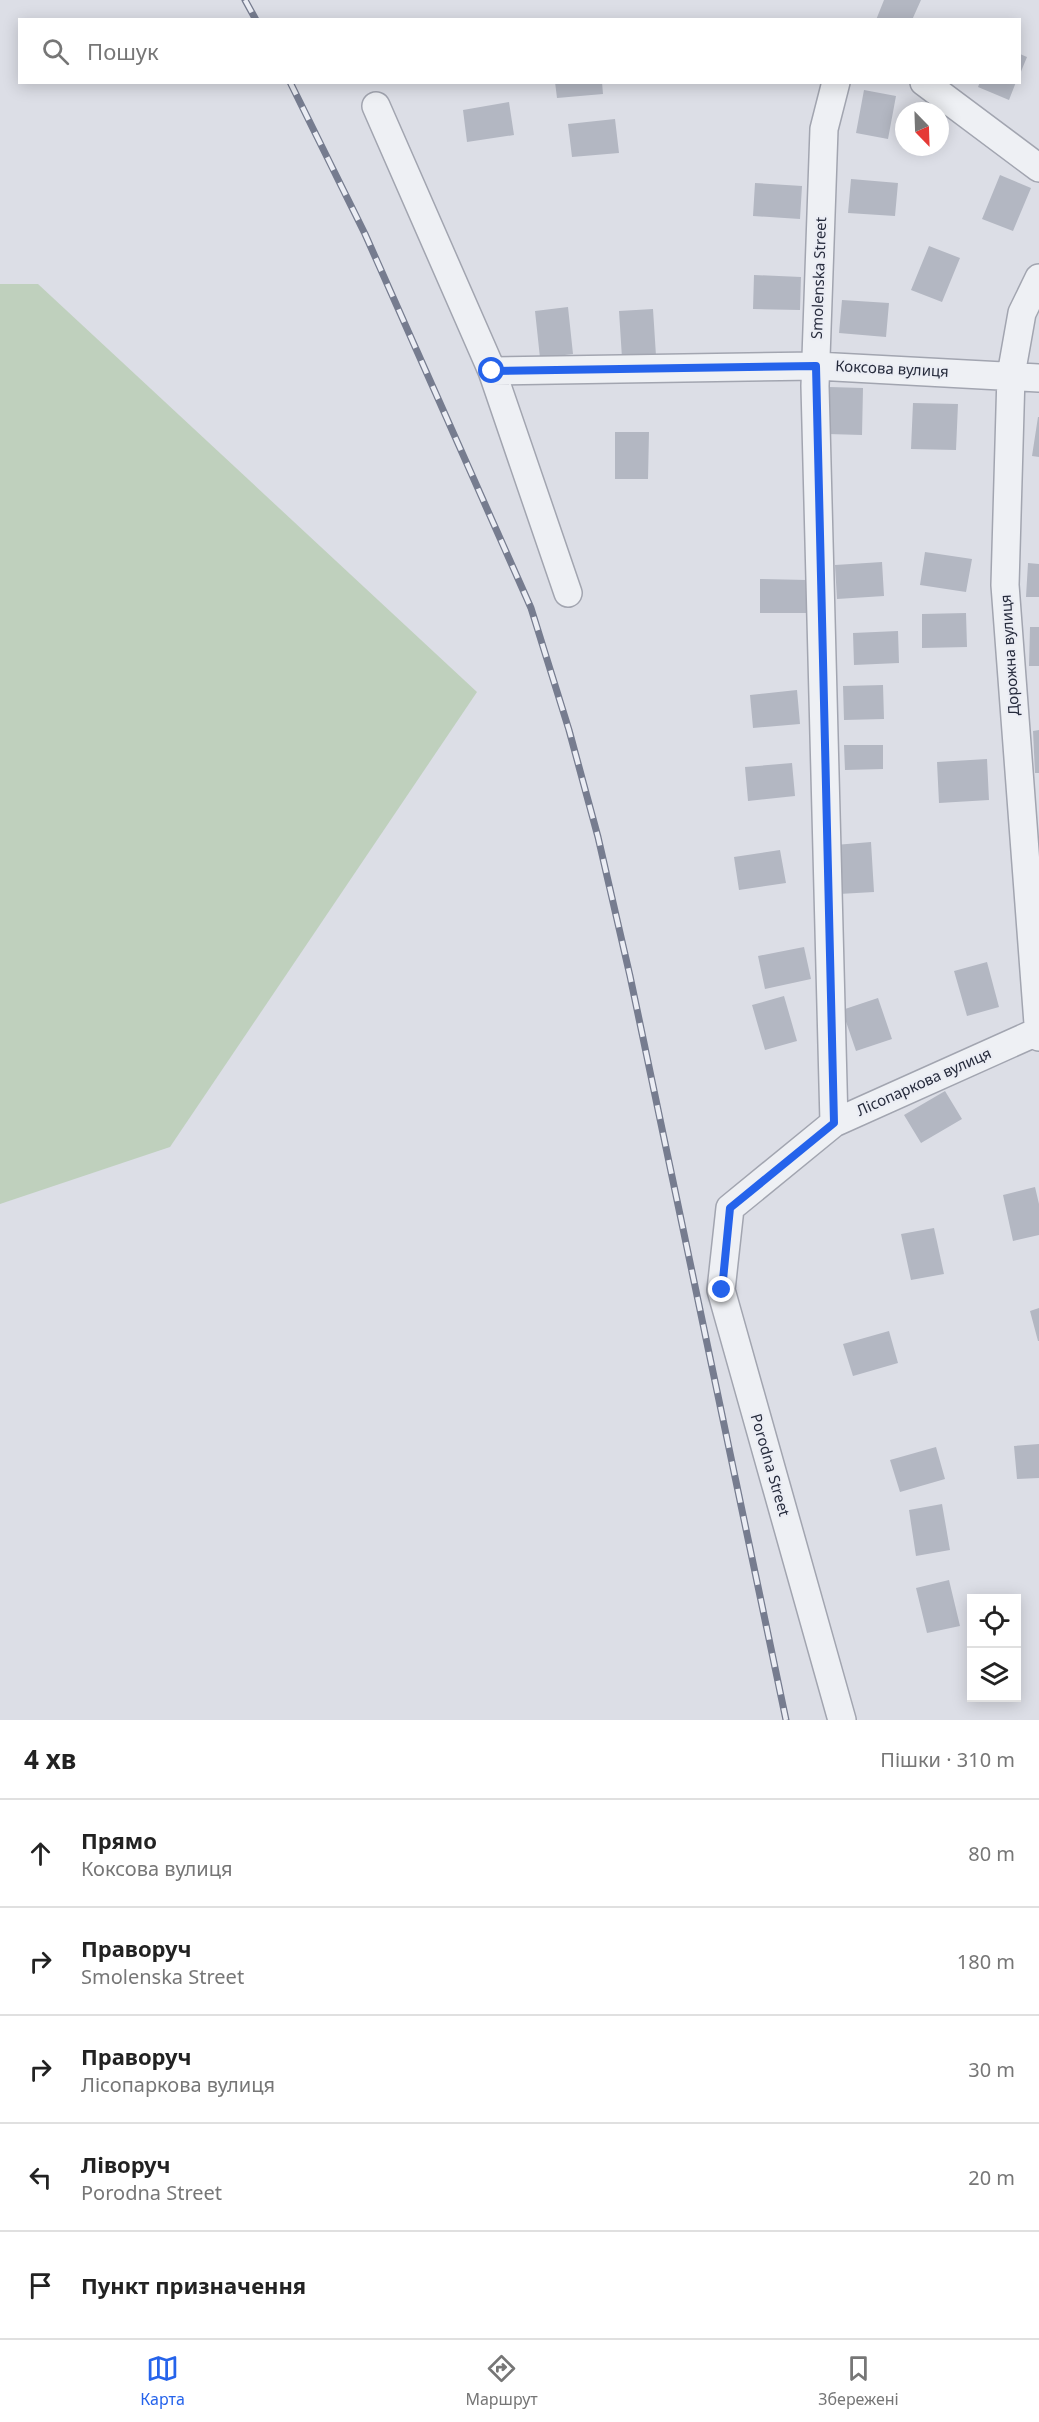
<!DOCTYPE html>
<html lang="uk">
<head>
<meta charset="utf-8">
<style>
	body { margin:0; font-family:"Noto Sans",sans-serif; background:#f2f2f2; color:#222 }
	.controls { position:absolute; right:18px; bottom:18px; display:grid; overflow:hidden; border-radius:0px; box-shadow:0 3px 15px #0003 }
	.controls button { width:54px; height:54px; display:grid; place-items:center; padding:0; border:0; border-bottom:2px solid #e0e0e0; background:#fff; color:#222; font:30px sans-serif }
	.compass { position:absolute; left:895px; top:102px; width:54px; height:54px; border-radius:50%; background:#fff; box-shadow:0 3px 15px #0003; rotate:157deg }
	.stop { position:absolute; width:18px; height:18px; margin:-14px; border:4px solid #2563eb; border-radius:50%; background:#fff }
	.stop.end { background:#2563eb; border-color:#fff; box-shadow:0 2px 6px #0008 }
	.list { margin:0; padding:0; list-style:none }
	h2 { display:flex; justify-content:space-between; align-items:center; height:78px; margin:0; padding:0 24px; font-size:26px }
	h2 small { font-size:20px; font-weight:400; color:#767676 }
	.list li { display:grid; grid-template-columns:39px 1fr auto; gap:18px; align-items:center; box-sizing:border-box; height:108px; padding:0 24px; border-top:2px solid #e0e0e0 }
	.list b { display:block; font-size:22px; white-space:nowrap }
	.list p { margin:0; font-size:20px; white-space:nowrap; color:#767676 }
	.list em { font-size:20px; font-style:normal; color:#767676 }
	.icon { flex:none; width:33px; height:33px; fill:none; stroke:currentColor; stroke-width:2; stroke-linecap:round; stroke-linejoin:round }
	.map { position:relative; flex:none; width:1039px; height:1720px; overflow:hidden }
	.search { position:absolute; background:#fff; box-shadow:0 3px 15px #0003; left:18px; right:18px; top:18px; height:66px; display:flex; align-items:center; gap:15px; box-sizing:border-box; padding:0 21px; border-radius:0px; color:#767676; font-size:22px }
	.sheet { height:618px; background:#fff }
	nav { display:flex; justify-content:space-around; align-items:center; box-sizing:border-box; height:84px; border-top:2px solid #e0e0e0; background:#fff; font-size:16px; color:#767676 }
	nav a { display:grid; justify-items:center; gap:3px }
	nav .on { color:#2563eb }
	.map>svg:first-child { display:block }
	.green { fill:#bfd0bd }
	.building { fill:#b3b7c2 }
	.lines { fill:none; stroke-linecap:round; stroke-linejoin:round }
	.minor-casing { stroke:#a2a5b0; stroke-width:30 }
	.minor { stroke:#eef0f4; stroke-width:27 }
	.rail-casing { stroke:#767c8f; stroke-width:7 }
	.rail { stroke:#ebedf4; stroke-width:4.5; stroke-dasharray:14; stroke-linecap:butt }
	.route { stroke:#2563eb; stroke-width:8 }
	.labels { text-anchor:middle; stroke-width:4.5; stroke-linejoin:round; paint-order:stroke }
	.street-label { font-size:15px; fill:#262b3c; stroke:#ebedf4 }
</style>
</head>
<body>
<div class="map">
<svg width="1039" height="1720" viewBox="0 0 1039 1720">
	<rect width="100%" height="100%" fill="#dcdee6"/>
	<path class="green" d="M0 284H38L477 692 170 1147 0 1204Z"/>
	<path class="building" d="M884 0H921L912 20H876Z
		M1020 54 1027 57 1020 74Z
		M555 82H602L603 94 557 98Z
		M980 82H1016L1009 100 978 87Z
		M864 90 896 96 888 139 856 133Z
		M509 102 514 135 467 142 463 110Z
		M615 119 619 153 572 157 568 124Z
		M1000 175 1031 188 1013 231 982 219Z
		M851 179 898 183 895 216 848 213Z
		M755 183 802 186 800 219 753 216Z
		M929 246 960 258 942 302 911 290Z
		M754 275 801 277 800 310 753 309Z
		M842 300 889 303 886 337 839 333Z
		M568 307 573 354 540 358 535 311Z
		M653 309 656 356 622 358 619 311Z
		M829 387 863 388 862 435 828 434Z
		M913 403 958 404 956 450 911 449Z
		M1038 417H1039V457L1032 456Z
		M615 432H649L648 479H615Z
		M925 552 972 559 966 592 920 585Z
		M882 562 884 596 837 599 835 565Z
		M1028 563 1039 564V597H1026Z
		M760 579 807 580V613H760Z
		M966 613 967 647 922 648V614Z
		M1030 627H1039V666H1029Z
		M898 631 899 663 854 665 853 633Z
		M883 685 884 719 844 720 843 686Z
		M797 690 800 724 753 728 750 695Z
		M1039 730V773H1035L1033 731Z
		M844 745H883V769L845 770Z
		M987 759 989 800 939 803 937 762Z
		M792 763 795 796 748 801 745 767Z
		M871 842 874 892 839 894 835 845Z
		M780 850 786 883 739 890 734 857Z
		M804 947 811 979 765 989 758 956Z
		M987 962 999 1007 967 1016 954 971Z
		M784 996 797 1041 765 1050 752 1005Z
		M878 998 892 1039 856 1051 842 1010Z
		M945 1091 962 1119 921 1143 904 1115Z
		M1035 1187 1039 1204V1235L1013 1241 1003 1195Z
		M934 1228 944 1274 911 1280 901 1234Z
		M1039 1308V1341H1038L1030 1311Z
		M889 1331 898 1363 853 1376 843 1344Z
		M1039 1444V1478L1017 1479 1014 1446Z
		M936 1447 945 1479 900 1492 890 1460Z
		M942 1504 950 1550 916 1556 909 1510Z
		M949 1580 960 1626 927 1633 916 1588Z"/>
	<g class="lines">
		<defs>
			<path id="minor" d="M924 82 1039 168
				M376 106 492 371 568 593
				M1039 278 1022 313 1011 375 1005 585 1039 1037
				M492 371 816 366 1039 378
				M834 1123 815 386 824 129 836 82
				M842 1720 721 1290 730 1208 834 1123 1039 1031"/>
		</defs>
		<use href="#minor" class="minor-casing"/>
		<use href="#minor" class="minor"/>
		<defs>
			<path id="rail" d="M245 0 256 20
				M290 82 365 234 531 608 569 730 598 837 630 976 786 1720"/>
		</defs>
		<use href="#rail" class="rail-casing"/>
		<use href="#rail" class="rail"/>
	</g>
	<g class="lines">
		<path class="route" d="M492 371 816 366 834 1123 730 1208 722 1290"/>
	</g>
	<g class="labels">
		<g class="street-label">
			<text transform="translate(819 278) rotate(-88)" y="5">Smolenska Street</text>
			<text transform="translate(892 369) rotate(3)" y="5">Коксова вулиця</text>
			<text transform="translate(1010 655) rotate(-94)" y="5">Дорожна вулиця</text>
			<text transform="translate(924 1082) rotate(-24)" y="5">Лісопаркова вулиця</text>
			<text transform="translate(770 1465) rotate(74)" y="5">Porodna Street</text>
		</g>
	</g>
</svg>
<div class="controls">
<button><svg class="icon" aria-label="locate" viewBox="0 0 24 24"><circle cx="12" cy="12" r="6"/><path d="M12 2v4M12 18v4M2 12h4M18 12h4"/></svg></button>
<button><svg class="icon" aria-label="layers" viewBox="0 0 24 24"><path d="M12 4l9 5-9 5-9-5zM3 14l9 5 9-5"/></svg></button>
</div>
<svg class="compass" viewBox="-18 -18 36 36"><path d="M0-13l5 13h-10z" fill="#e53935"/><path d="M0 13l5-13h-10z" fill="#767676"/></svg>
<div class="stop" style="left:492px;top:371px"></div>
<div class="stop end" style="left:722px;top:1290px"></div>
<div class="search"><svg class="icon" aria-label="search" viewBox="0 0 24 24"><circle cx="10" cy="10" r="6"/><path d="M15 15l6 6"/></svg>Пошук</div>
</div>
<section class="sheet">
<h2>4 хв<small>Пішки · 310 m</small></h2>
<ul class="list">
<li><svg class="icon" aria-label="ahead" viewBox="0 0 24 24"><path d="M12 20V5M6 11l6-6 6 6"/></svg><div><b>Прямо</b><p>Коксова вулиця</p></div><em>80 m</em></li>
<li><svg class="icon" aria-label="right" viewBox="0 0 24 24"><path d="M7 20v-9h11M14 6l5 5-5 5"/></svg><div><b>Праворуч</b><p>Smolenska Street</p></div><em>180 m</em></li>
<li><svg class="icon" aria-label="right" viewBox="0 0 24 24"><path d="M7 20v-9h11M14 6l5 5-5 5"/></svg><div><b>Праворуч</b><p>Лісопаркова вулиця</p></div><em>30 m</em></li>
<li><svg class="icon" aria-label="left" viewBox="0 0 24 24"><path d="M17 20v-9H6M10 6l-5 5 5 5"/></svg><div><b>Ліворуч</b><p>Porodna Street</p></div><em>20 m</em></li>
<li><svg class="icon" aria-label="arrive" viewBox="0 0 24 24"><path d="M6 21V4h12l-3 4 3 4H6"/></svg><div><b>Пункт призначення</b></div></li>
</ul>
</section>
<nav>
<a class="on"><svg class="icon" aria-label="map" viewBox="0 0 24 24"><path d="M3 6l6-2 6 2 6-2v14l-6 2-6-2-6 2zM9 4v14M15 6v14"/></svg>Карта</a>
<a><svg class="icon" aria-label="directions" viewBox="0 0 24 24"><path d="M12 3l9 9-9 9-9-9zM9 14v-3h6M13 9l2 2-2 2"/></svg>Маршрут</a>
<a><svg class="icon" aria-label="saved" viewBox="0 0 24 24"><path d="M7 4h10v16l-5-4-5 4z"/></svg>Збережені</a>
</nav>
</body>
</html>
